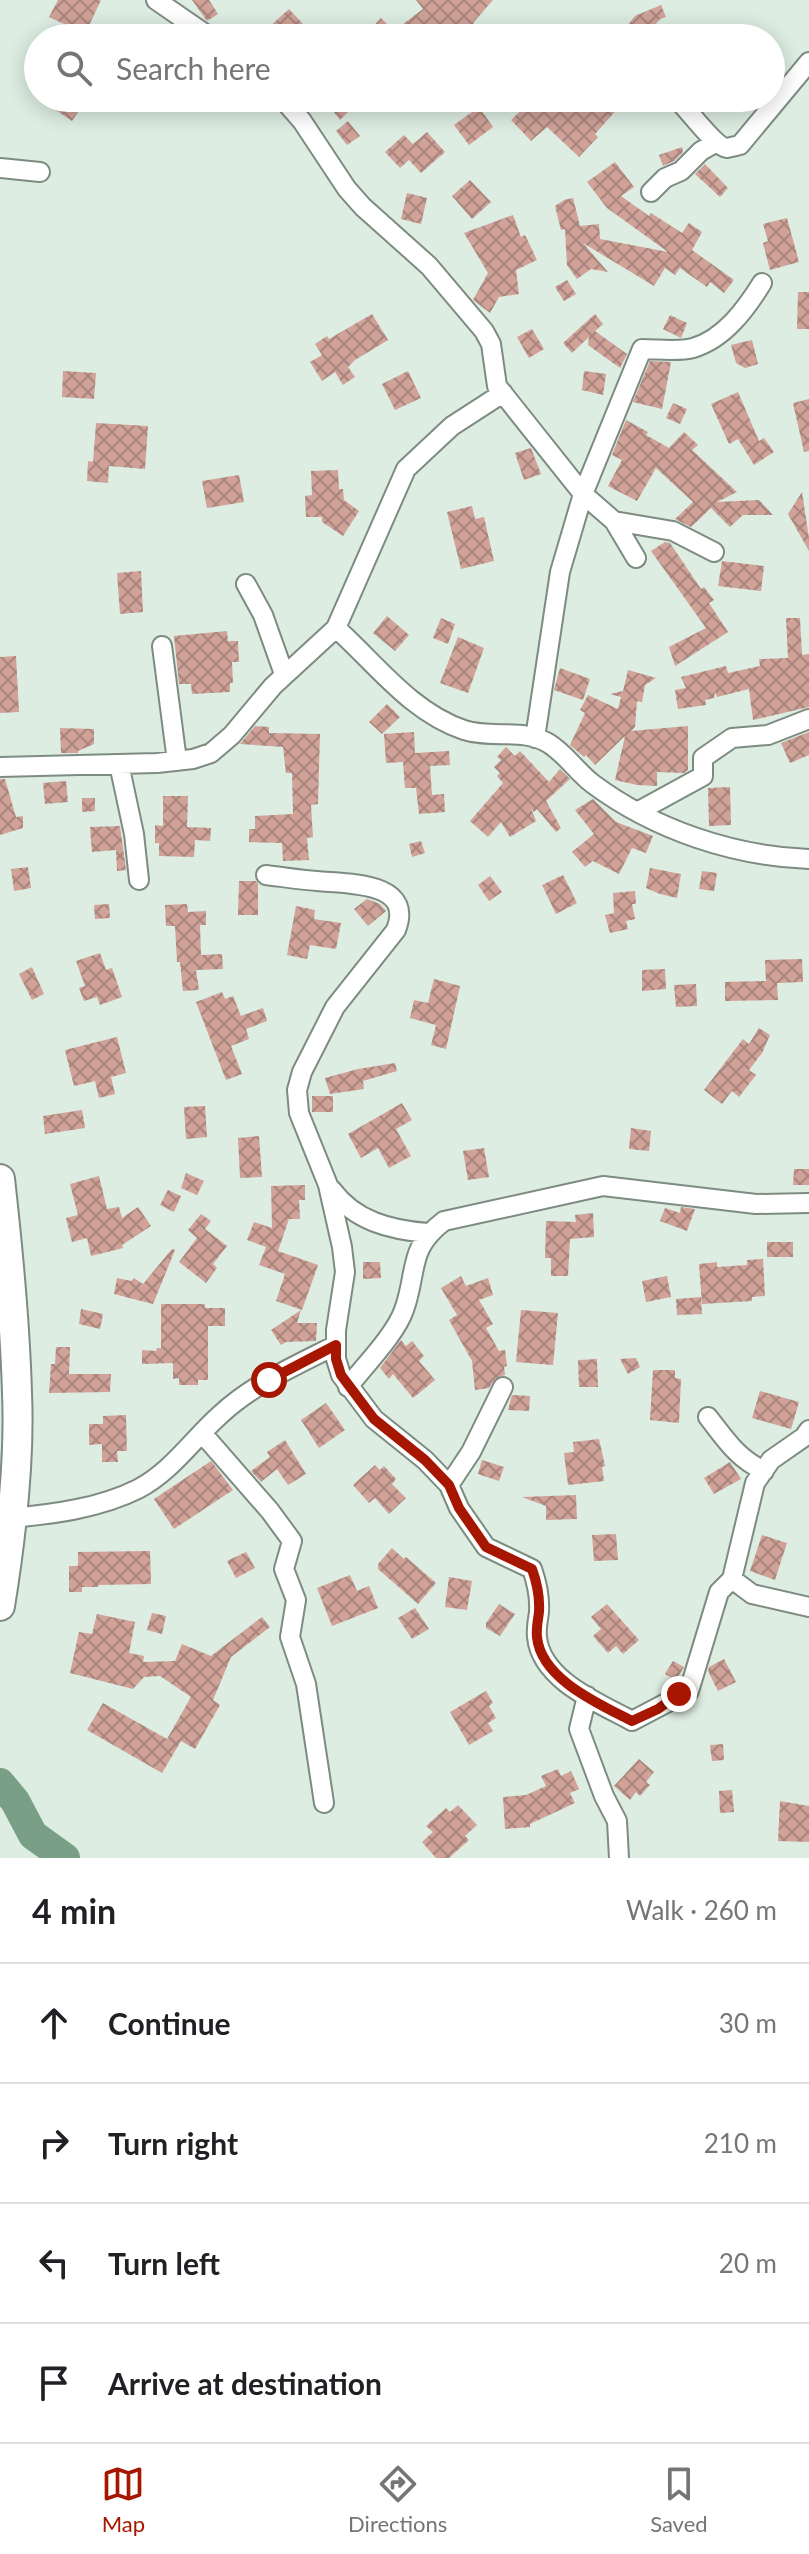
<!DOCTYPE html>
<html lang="en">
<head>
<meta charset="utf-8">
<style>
	body { margin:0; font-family:Lato,sans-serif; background:#f6f6f6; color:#202124 }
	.stop { position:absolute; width:24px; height:24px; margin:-18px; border:6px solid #a71600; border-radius:50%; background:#fff }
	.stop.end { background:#a71600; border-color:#fff; box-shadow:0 2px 8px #0008 }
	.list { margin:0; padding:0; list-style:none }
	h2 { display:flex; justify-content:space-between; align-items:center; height:104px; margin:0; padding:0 32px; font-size:34px }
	h2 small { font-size:26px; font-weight:400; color:#757577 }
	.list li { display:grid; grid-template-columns:52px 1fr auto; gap:24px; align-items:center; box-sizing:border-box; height:120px; padding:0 32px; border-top:2px solid #e0e0e0 }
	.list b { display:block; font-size:30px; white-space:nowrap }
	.list em { font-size:26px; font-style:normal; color:#757577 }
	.icon { flex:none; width:44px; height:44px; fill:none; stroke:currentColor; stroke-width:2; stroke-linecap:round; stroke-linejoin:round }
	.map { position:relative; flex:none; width:809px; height:1858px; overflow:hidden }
	.search { position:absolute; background:#fff; box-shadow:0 4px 20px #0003; left:24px; right:24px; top:24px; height:88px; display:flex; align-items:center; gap:20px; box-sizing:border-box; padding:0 28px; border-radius:44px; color:#757577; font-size:30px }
	.sheet { height:584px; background:#fff }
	nav { display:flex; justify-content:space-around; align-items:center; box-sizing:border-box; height:112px; border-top:2px solid #e0e0e0; background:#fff; font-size:22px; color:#757577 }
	nav a { display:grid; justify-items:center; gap:4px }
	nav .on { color:#a71600 }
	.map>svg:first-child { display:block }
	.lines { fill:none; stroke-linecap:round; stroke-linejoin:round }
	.river { stroke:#79a086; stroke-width:30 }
	.building { fill:url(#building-cross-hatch) }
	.minor-casing { stroke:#7d8b81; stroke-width:22 }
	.highway-casing { stroke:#7d8b81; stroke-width:32 }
	.minor { stroke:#fff; stroke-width:18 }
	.highway { stroke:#fff; stroke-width:28 }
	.route { stroke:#a71600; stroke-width:10 }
</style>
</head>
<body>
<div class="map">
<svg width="809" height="1858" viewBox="0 0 809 1858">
	<defs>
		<pattern id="building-cross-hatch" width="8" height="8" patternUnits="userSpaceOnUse" patternTransform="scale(2)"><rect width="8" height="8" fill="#d0a298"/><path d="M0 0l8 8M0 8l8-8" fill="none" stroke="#a9857d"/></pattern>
	</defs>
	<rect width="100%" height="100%" fill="#ddede2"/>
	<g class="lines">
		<path class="river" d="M0 1783 15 1801 33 1835 65 1858"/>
	</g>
	<path class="building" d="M58 0H101L85 34 49 17Z
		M192 0H209L218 14 207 21Z
		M416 0H493L473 23 488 38H362L381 18 394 31 423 9Z
		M661 5 666 17 660 19 644 38H634L624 30 635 16Z
		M289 9 303 24 297 28 306 38H257Z
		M57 98H65L81 108 72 121 51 107Z
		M323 98H362L340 120Z
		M534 98H627L595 134 598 137 579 157 547 127 531 141 511 120Z
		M479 107 493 127 469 145 454 125Z
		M348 121 360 136 347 145 336 131Z
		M427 132 445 152 421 173 409 160 400 168 385 152 404 135 413 144Z
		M682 147 683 152 674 161 663 166 659 155Z
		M615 162 634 187 621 196 649 216 651 213 682 233 689 223 702 232 692 250 734 280 724 293 710 282 707 287 680 268 675 275 665 268 654 286 583 243 608 272 591 269 577 279 567 265 565 229 561 230 555 206 564 200 573 198 580 226 599 224 600 239 668 252 607 208 587 182Z
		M705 164 728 188 720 197 695 174Z
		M470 180 491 202 472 219 452 196Z
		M407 193 427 198 421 224 401 219Z
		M513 215 521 237 525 235 537 260 516 270 519 294 499 297 490 313 473 300 488 273 464 233Z
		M787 218 799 262 770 270 763 243 768 241 763 224Z
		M567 280 576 294 564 301 555 287Z
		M798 292H809V329H797Z
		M372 314 388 340 355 360 348 367 355 377 343 385 335 372 322 381 310 362 322 355 315 344 327 336 329 339Z
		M595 314 603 324 595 331 627 354 620 368 588 345 589 337 572 353 563 343Z
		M670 315 687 323 681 338 663 329Z
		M532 329 544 349 529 358 517 337Z
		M752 340 758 364 745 368 736 363 731 345Z
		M650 361 671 362 662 409 633 402Z
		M63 371 96 373 94 399 62 397Z
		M408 371 421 398 395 410 382 384Z
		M584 371 606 374 603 395 582 390Z
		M738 392 759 441 764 438 774 452 754 465 738 439 729 444 711 404Z
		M809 399V451L804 452 793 403Z
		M673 403 687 409 680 424 666 418Z
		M626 420 648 432 646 435 669 448 684 432 698 445 692 450 737 492 717 502 759 500 773 515H743L730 527 711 508 691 527 675 519 693 502 656 468 637 501 608 486 622 460 612 455Z
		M96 423 148 426 145 469 109 466 108 483 87 481 88 461 93 462Z
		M531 448 541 474 524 480 515 453Z
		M338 470 339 489H343L344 500 359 511 343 536 322 522V517H306L305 496 312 495 311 471Z
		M239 475 244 502 207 508 202 481Z
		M802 492 809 538V551L788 514Z
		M472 506 475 519 484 517 494 561 461 569 447 512Z
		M665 542 670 543 701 589 704 587 714 600 709 603 728 632 675 666 669 647 706 628 651 551Z
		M722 561 764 566 761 591 718 586Z
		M141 571 143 612 120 614 117 573Z
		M387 616 409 635 395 651 373 633Z
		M441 618 455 624 448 644 433 638Z
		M786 618H800L802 655 809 654V707L753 720 749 689 717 697 715 692 714 698 705 700 706 705 678 709 675 690 686 688 681 677 726 666 728 673 760 666 759 659 788 658Z
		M227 631 228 641H238L239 662H232L233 683H230V692L192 694 191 684H179L174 636Z
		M458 637 484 648 468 693 440 683Z
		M16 656 19 712 0 713V657Z
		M560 668 590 679 583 700 554 690Z
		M628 670 656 678 645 685 642 702 637 701 635 727 631 731 688 726V770L684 773 657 772V786L637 785 615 780 625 736 595 765 586 755 584 757 570 745 585 713 580 710 588 695 618 709 621 697 610 694 623 691Z
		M387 704 400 717 382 734 369 722Z
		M255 726 269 727V733L320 734 318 804 311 805 313 837 307 838 309 860 283 861 282 843 249 842V829H255V816L293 814 292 773H286L283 747 240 744Z
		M60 728 94 729V744L78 751V753H61Z
		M414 732 415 753 449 751 450 765 430 766 432 795 444 794 445 812 419 814 416 788H405L403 762 386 763 384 734Z
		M809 732V755L790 763 781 743Z
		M506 747 515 756 520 751 549 782 560 769 570 779 546 801 561 828 556 832 537 809 534 812 531 808 536 821 510 837 501 822 488 837 470 821 503 783 497 776 500 773 494 767 501 760 497 757Z
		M0 779H5L16 817 23 816V828L0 835Z
		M66 781 68 802 45 804 43 783Z
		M730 787 731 825 709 826 708 788Z
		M163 796H188L187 827 211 828 210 841 195 840 194 857 159 856V843H155V825L163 826Z
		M82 798H95V811L82 812Z
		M593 799 616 822 653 836 646 853 632 848 619 874 593 861 585 867 572 852 594 834 575 810Z
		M120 826 126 870 117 871 116 850 92 852 90 827Z
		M421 841 425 853 412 857 409 844Z
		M28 867 31 888 14 891 11 869Z
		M650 868 681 874 677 898 660 894 646 888Z
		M702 871 717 873 714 891 699 889Z
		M563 875 577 903 556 914 542 885Z
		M490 876 502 892 489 901 478 885Z
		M239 881H256L258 884V915H238Z
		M635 891 636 904H632L635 919 626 921 628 929 610 933 605 915 614 913 613 893Z
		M367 899 380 904 386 911 368 926 354 909Z
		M109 904 110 918 95 919 94 905Z
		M187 904 188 912 206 911V925H200L201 955 222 954 223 969 196 970 199 990 183 991 180 962H177L175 926H166L165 905Z
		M296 906 315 910 314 919 341 923 336 949 310 945 307 959 287 955Z
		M100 953 106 970 112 968 122 997 100 1005 97 997 84 1001 79 988 85 986 76 961Z
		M802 959 803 982 777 983 778 1000 725 1001V982L766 981 765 960Z
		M32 967 44 994 32 1000 19 974Z
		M665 969 666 989 642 991V970Z
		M434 979 460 986 446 1049 431 1045 436 1025 410 1018 414 1000 428 1003Z
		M696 984 697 1006 676 1007 674 985Z
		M222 992 225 999 233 996 241 1016 263 1008 267 1021 246 1029 249 1039 231 1046 242 1074 226 1080 196 1002Z
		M759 1028 770 1035 762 1053 749 1070 756 1075 739 1097 732 1091 722 1104 704 1090 743 1039 749 1044Z
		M117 1037 126 1073 111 1077 115 1094 99 1098 95 1081 74 1086 65 1050Z
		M395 1063 397 1071 363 1081 364 1089 330 1094 325 1078 358 1069Z
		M312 1096H333V1112H312Z
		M402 1103 412 1120 396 1129 411 1156 389 1168 378 1148 361 1158 348 1134Z
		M205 1106 207 1137 186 1139 184 1107Z
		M82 1110 85 1128 45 1134 43 1116Z
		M631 1128 651 1131 649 1151 629 1149Z
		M259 1136 262 1177 240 1178 238 1138Z
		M484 1148 489 1177 468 1180 463 1151Z
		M794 1169H809V1185H793Z
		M186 1173 204 1181 197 1195 181 1188Z
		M99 1176 107 1209 119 1207 122 1218 138 1207 151 1226 122 1245 123 1248 91 1256 87 1238 72 1242 66 1218 78 1215 70 1184Z
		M305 1185V1200H299L300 1219H289L278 1251 318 1265 302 1310 276 1301 285 1274 259 1265 266 1247 247 1240 254 1222 272 1228 271 1186Z
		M168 1190 181 1196 174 1212 160 1205Z
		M681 1207 695 1209 687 1231 660 1221 665 1208 680 1213Z
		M593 1213 594 1237 570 1239 568 1276H551V1258H545L546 1221 576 1222 575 1215Z
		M201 1214 211 1221 205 1229 227 1246 213 1264 217 1268 206 1283 179 1262 197 1238 188 1230Z
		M767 1242H793V1257H767Z
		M172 1249 175 1250 153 1304 114 1294 117 1278 131 1281 134 1278 143 1284Z
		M763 1259 765 1296 752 1297V1301L702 1304 699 1264 717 1262V1267L747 1265V1260Z
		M363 1262H380L381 1278 363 1279Z
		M461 1276 466 1286 488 1278 493 1295 479 1300 493 1324 486 1328 499 1351 505 1350 507 1366 504 1367 505 1375 496 1378 489 1388 475 1390 472 1361 449 1320 457 1315 441 1288Z
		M667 1276 671 1297 646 1302 642 1281Z
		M701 1297 702 1314 677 1315 676 1299Z
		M161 1304H205V1308H225V1326H208V1380H198V1385H179V1378L173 1379V1363L142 1364V1350L156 1351 157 1348H161Z
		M81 1309 103 1314 100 1329 79 1324Z
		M301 1310 297 1323H317L316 1341 286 1342 281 1345 271 1330Z
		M521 1310 558 1313 553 1365 516 1362Z
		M401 1340 406 1346 412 1341 424 1356 419 1361 435 1380 413 1398 393 1374 389 1379 380 1368Z
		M56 1347H70L69 1374H111L110 1392 49 1393 51 1364H55Z
		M636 1358 640 1367 628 1374 620 1359Z
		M597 1359 598 1387H579L578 1360Z
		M653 1370H675V1378L681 1379 679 1423 650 1420Z
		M760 1391 799 1402 791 1429 752 1418Z
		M512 1395 530 1396 529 1411 508 1410Z
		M326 1403 345 1430 319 1448 301 1420Z
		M126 1415 127 1451H117L118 1462H102V1444L89 1445V1424H103V1416Z
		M599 1439 605 1466 602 1467 604 1481 568 1485 564 1453 574 1452 573 1442Z
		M285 1440 306 1474 288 1485 277 1469 261 1482 251 1471 270 1457 267 1452Z
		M482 1460 504 1467 499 1481 478 1474Z
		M211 1461 233 1490 174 1529 154 1499Z
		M730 1462 741 1479 714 1494 704 1478Z
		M375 1465 380 1470 384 1466 396 1479 392 1484 406 1498 389 1514 375 1498 369 1503 353 1485Z
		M576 1495 577 1519 546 1520V1506L522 1497Z
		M616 1534 618 1560 594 1561 592 1535Z
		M762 1535 787 1543 775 1580 750 1571Z
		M392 1548 404 1559 406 1557 436 1583 418 1604 378 1569V1564Z
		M150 1551 151 1584 98 1585V1587H82V1592H69V1566H78V1552Z
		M246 1552 255 1568 236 1578 227 1561Z
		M350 1575 357 1591 369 1586 378 1608 332 1626 317 1588Z
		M449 1577 472 1581 467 1610 445 1607Z
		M499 1604 515 1614 500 1636 486 1628V1623Z
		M607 1604 639 1640 623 1654 616 1646 608 1653 593 1636 601 1629 591 1617Z
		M415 1608 429 1629 412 1639 398 1618Z
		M152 1613 166 1616 162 1634 147 1630Z
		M97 1614 135 1622 129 1653 144 1656 143 1662 175 1661 182 1644 211 1656 262 1617 270 1627 231 1657 213 1700 220 1705 195 1749 181 1741 162 1773 87 1730 103 1703 167 1739 191 1697 160 1676 144 1677 133 1689 70 1673 79 1632 92 1634Z
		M724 1659 736 1682 718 1691 708 1671 709 1667Z
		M673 1661 684 1667 676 1680 665 1674Z
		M486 1691 493 1703 489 1706 496 1718 488 1723 493 1731 469 1745 450 1712Z
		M723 1744 724 1760 712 1761 710 1745Z
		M639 1759 654 1772 646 1782 650 1785 640 1796 636 1792 630 1800 614 1786Z
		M558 1769 561 1776 571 1771 579 1789 570 1793 575 1803 530 1824V1827L505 1829 503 1797 526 1795 546 1786 541 1776Z
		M732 1790 734 1812 720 1813 719 1791Z
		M780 1801 809 1806V1842L778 1841Z
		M458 1805 477 1825 465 1836 469 1840 449 1858H436L422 1842 433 1832 426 1826 446 1808 450 1812Z"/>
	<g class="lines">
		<defs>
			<path id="minor" d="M156 0 211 38
				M282 98 302 121 347 189 363 207 429 266 484 331 491 344 497 386 583 494 614 521 673 531 714 552
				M676 98C687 108 715 147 727 148 728 148 739 145 740 145L809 62
				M0 168 40 172
				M651 192 665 178 681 171 701 151 715 143
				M614 521 636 558
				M246 584 263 615 284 674
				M336 628 406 469 452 426 503 393
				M162 646 177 761
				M535 738 560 572 583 494 642 349C658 349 678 352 693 348 724 339 746 309 762 283
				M119 764 134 834 139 880
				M0 767 157 763 193 759 211 753 232 735 273 686 336 628C376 664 411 712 464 730 491 739 523 728 548 743 565 753 577 772 593 784 655 830 733 856 809 859
				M639 811 703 776V758L732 738 768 735 809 719
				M266 875C283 877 300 880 317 881 347 884 415 881 396 930L335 1007 302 1072 297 1090 299 1113 328 1185 342 1247 345 1272 336 1330V1359L341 1375 374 1419 425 1460 449 1485 459 1508 486 1547 532 1569C537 1583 540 1596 539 1612 538 1620 536 1629 537 1637 541 1680 599 1703 632 1721L689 1691 719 1592 732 1579 755 1483 771 1460 804 1437 809 1430
				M332 1190C355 1221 390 1230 428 1233
				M348 1387C365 1365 395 1335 404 1310 418 1271 407 1249 444 1221L603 1186 756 1204 809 1203
				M708 1417C726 1440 737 1458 764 1471
				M202 1433 270 1511 292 1541 284 1569 296 1600 290 1637 306 1684 324 1803
				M449 1485 471 1452 503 1387
				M12 1518C54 1514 100 1508 138 1489 171 1472 193 1439 220 1415 253 1384 297 1365 336 1345
				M732 1579 752 1594 809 1607
				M587 1696 579 1729 604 1796 617 1821 619 1858"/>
			<path id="highway" d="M0 1179C8 1250 15 1321 17 1393 20 1462 11 1538 0 1606"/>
		</defs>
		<use href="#minor" class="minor-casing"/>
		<use href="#highway" class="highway-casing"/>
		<use href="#minor" class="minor"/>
		<use href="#highway" class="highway"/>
	</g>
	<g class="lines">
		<path class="route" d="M269 1380 336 1345V1359L341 1375 374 1419 425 1460 449 1485 459 1508 486 1547 532 1569C537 1583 540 1596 539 1612 538 1620 536 1629 537 1637 541 1679 599 1704 632 1721L658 1709 679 1694"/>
	</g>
</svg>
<div class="stop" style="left:269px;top:1380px"></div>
<div class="stop end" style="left:679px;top:1694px"></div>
<div class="search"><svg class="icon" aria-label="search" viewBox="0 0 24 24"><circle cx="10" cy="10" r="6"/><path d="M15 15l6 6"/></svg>Search here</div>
</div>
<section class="sheet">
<h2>4 min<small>Walk · 260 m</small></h2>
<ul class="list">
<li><svg class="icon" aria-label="ahead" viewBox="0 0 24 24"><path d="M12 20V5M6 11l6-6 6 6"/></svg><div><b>Continue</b></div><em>30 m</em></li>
<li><svg class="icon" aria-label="right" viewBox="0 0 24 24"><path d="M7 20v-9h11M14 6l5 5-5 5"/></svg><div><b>Turn right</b></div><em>210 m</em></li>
<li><svg class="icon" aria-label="left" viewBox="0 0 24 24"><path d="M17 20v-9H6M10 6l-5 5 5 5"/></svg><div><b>Turn left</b></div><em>20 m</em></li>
<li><svg class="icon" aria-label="arrive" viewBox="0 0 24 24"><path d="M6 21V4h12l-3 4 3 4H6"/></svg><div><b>Arrive at destination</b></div></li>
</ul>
</section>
<nav>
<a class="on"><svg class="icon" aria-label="map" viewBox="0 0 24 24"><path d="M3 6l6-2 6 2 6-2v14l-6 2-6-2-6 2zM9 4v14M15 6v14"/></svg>Map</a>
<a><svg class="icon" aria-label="directions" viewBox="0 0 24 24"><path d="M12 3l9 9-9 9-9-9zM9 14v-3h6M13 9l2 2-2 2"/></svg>Directions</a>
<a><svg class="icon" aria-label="saved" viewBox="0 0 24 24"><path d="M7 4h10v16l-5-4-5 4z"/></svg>Saved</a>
</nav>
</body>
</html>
